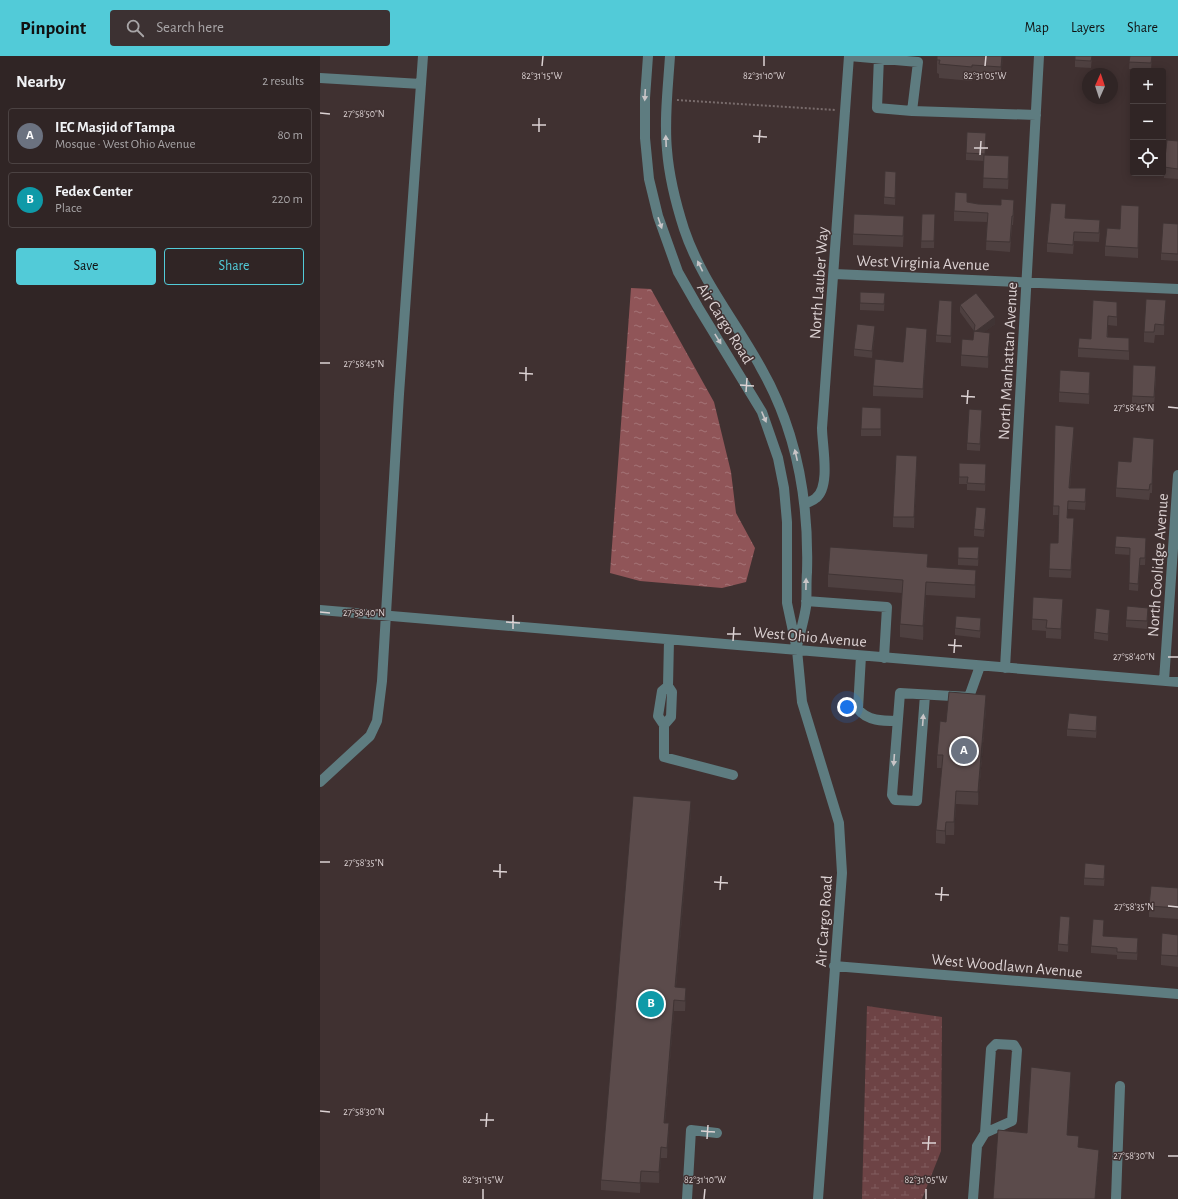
<!DOCTYPE html>
<html lang="en">
<head>
<meta charset="utf-8">
<style>
	body { margin:0; font-family:"Alegreya Sans",sans-serif; background:#3c3132; color:#f1f3f6 }
	.controls { position:absolute; right:12px; top:12px; display:grid; overflow:hidden; border-radius:4px; box-shadow:0 2px 10px #0003 }
	.controls button { width:36px; height:36px; display:grid; place-items:center; padding:0; border:0; border-bottom:1px solid #4b4242; background:#302525; color:#f1f3f6; font:20px sans-serif }
	.compass { position:absolute; left:762px; top:12px; width:36px; height:36px; border-radius:50%; background:#302525; box-shadow:0 2px 10px #0003; rotate:3deg }
	.you { position:absolute; left:527px; top:651px; width:14px; height:14px; margin:-10px; border:3px solid #fff; border-radius:50%; background:#1a73e8; box-shadow:0 0 0 6px #1a73e833 }
	.badge { display:grid; place-items:center; width:26px; height:26px; border-radius:50%; background:#52cbd8; color:#fff; font-size:13px; font-weight:700 }
	.pin { position:absolute; translate:-50% -50%; border:2px solid #fff; box-shadow:0 1px 4px #0006 }
	.list { margin:0; padding:0; list-style:none }
	h2 { display:flex; justify-content:space-between; align-items:center; height:52px; margin:0; padding:0 16px; font-size:17px }
	h2 small { font-size:13px; font-weight:400; color:#a8a5a7 }
	.list li { display:grid; grid-template-columns:26px 1fr auto; gap:12px; align-items:center; box-sizing:border-box; height:56px; margin:0 8px 8px; padding:0 8px; border:1px solid #4b4242; border-radius:4px }
	.list b { display:block; font-size:15px; white-space:nowrap }
	.list p { margin:0; font-size:13px; white-space:nowrap; color:#a8a5a7 }
	.list em { font-size:13px; font-style:normal; color:#a8a5a7 }
	.actions { display:flex; gap:8px; padding:12px 16px }
	.actions a { flex:1; padding:9px 0; border:1px solid #52cbd8; border-radius:4px; text-align:center; font-size:14px; color:#52cbd8 }
	.actions .main { background:#52cbd8; color:#111 }
	.icon { flex:none; width:22px; height:22px; fill:none; stroke:currentColor; stroke-width:2; stroke-linecap:round; stroke-linejoin:round }
	.map { position:relative; flex:none; width:858px; height:1143px; overflow:hidden }
	header { display:flex; align-items:center; gap:24px; box-sizing:border-box; height:56px; padding:0 20px; background:#52cbd8; color:#111 }
	header strong { font-size:19px }
	nav { display:flex; gap:22px; margin-inline-start:auto; font-size:14px }
	.search { width:280px; height:36px; background:#3c3132; display:flex; align-items:center; gap:10px; box-sizing:border-box; padding:0 14px; border-radius:4px; color:#a8a5a7; font-size:15px }
	main { display:flex }
	aside { flex:1; background:#302525 }
	.map>svg:first-child { display:block }
	.wetland { fill:url(#wetland-marsh) }
	.water { fill:url(#water-ripples) }
	.lines { fill:none; stroke-linecap:round; stroke-linejoin:round }
	.path { stroke:#796c6c; stroke-width:2; stroke-dasharray:2 2; stroke-linecap:butt }
	.minor { stroke:#5e7c80; stroke-width:10 }
	.wall { fill:#4e4040 }
	.shaded-wall { fill:#403434 }
	.building { fill:#5b4b4b; stroke:#403434 }
	.oneway { fill:#c9c5c7 }
	.ticks { fill:none; stroke:#dcd2d3; stroke-width:1.5 }
	.labels { text-anchor:middle; stroke-width:3; stroke-linejoin:round; paint-order:stroke }
	.street-label { font-size:16px; fill:#dcd2d3; stroke:#403131 }
	.ticks-label { font-size:10px; text-anchor:middle; fill:#dcd2d3; stroke:#403131; stroke-width:3; stroke-linejoin:round; paint-order:stroke }
</style>
</head>
<body>
<header>
<strong>Pinpoint</strong>
<div class="search"><svg class="icon" aria-label="search" viewBox="0 0 24 24"><circle cx="10" cy="10" r="6"/><path d="M15 15l6 6"/></svg>Search here</div>
<nav><a>Map</a><a>Layers</a><a>Share</a></nav>
</header>
<main>
<aside>
<h2>Nearby<small>2 results</small></h2>
<ul class="list">
<li><span class="badge" style="background:#6b7280">A</span><div><b>IEC Masjid of Tampa</b><p>Mosque · West Ohio Avenue</p></div><em>80 m</em></li>
<li><span class="badge" style="background:#0f9aa8">B</span><div><b>Fedex Center</b><p>Place</p></div><em>220 m</em></li>
</ul>
<div class="actions"><a class="main">Save</a><a>Share</a></div>
</aside>
<div class="map">
<svg width="858" height="1143" viewBox="0 0 858 1143">
	<defs>
		<pattern id="wetland-marsh" width="20" height="14" patternUnits="userSpaceOnUse"><rect width="20" height="14" fill="#6d4345"/><path d="M1 5h8M5 5V1M11 12h8M15 12V8" fill="none" stroke="#815d5f"/></pattern>
		<pattern id="water-ripples" width="26" height="14" patternUnits="userSpaceOnUse"><rect width="26" height="14" fill="#905558"/><path d="M2 4q2-2 4 0t4 0M15 11q2-2 4 0t4 0" fill="none" stroke="#a47477"/></pattern>
	</defs>
	<rect width="100%" height="100%" fill="#403131"/>
	<path class="wetland" d="M547 950 622 961 621 1095 602 1143H542Z"/>
	<path class="water" d="M311 232 331 233 394 346 411 416 416 457 435 492 426 526 402 532 320 525 290 517Z"/>
	<g class="lines">
		<path class="path" d="M357 44 515 54"/>
		<path class="minor" d="M328 0 325 42V82L329 123 338 160 358 216 378 251 442 356 458 402 464 432 467 466V547L477 594 482 646 519 767 522 817 498 1143
			M350 0C348 31 344 63 347 94 349 120 356 148 364 173 381 224 416 266 441 312 477 375 489 445 487 516 486 528 487 540 486 551 484 564 480 577 477 590
			M529 0 598 6 592 55 716 59
			M559 0 557 52 592 55
			M0 22 101 28
			M514 218 858 233
			M485 448C488 446 493 445 496 442 511 430 502 389 502 372L529 0
			M486 545 567 551 564 602
			M0 554 858 626
			M349 584 348 630 342 635 338 660 344 669V701L413 719
			M541 600 538 653C547 665 563 665 577 665
			M685 612 719 0
			M844 625 858 419
			M605 639 597 745 575 744 572 739 580 637 649 641 660 610
			M344 669 351 661 352 636 348 630
			M0 726 50 680 57 665 62 625 79 338 103 0
			M514 910 858 938
			M367 1143 371 1074 397 1077
			M653 1143 657 1090 665 1077 671 993 676 988 694 989 697 994 692 1065 665 1077
			M796 1143 800 1030"/>
	</g>
	<path class="wall" d="M683 0 681 24 652 23V25L619 22V18L617 17V4Z
		M755 0H772L771 12 755 11Z
		M810 0H832L831 14 809 13Z
		M666 84 665 99 689 111 688 133 663 132 664 105 646 104V97Z
		M858 85V123L844 122V111Z
		M576 123 575 149 564 148V141Z
		M647 146 694 154 693 169H692L690 196 666 194 667 166 634 165V155Z
		M819 150 818 202 785 200V190Z
		M602 158H615L614 192H601Z
		M745 162 780 173 779 186 754 185 753 198 727 196V187Z
		M858 168V205L841 204V197Z
		M584 170 583 191 533 189V178Z
		M540 236 565 237 564 255 540 254Z
		M773 244 797 255V270L788 269V281L809 291V304L758 301V292L771 283Z
		M640 249 675 268 664 276 670 287 668 312 641 310V299L653 284 654 275 640 256Z
		M632 252 631 287 616 286V279Z
		M846 255 844 279H835L834 287 824 286V276Z
		M555 277 552 302 534 300V293Z
		M607 282 603 342 553 340V330L583 306Z
		M836 320 834 351 812 350V340Z
		M770 326 769 348 739 346V336Z
		M561 359V380H541V373Z
		M662 361 660 395 647 394V387Z
		M754 379 750 432 766 441 765 454 748 453 747 462 754 471 751 522 729 521V513L738 487 739 459H733V450Z
		M834 392 832 437H830L829 444 796 441V432L811 406Z
		M597 410 594 472 573 471V461Z
		M666 415 665 435 647 434V428H639V421Z
		M666 459 664 481 654 480V473Z
		M826 489 825 509H820L818 535 809 534 810 499 795 498V491Z
		M638 491H659L658 510 638 509Z
		M608 511 656 527 655 542 606 539 603 584 580 581V568L582 537 508 531V518Z
		M743 553 741 583 726 582V575L712 574V563Z
		M828 559 827 573 806 571V564Z
		M790 561 788 585 774 583V576Z
		M661 569 660 582 635 579V572Z
		M666 652 658 749 636 748 634 779H626L625 788 616 787V774L622 712H617V699Z
		M777 667 776 682 747 680V673Z
		M371 755 356 931 366 942 365 955H354L345 1067 349 1078 347 1102H341L339 1127 321 1126 320 1137 281 1134V1124Z
		M785 816 784 830 764 829V822Z
		M858 832V863L829 861V850Z
		M750 868 748 896 738 895V888Z
		M784 871 783 880 818 889 817 904 797 903V899L771 897V890Z
		M858 879V911L841 909V899Z"/>
	<path class="shaded-wall" d="M682 0H683L681 24V11Z
		M846 244V255L844 279V269Z
		M675 261V268L654 284V277Z
		M555 270V277L552 302V295Z
		M607 273V282L603 342V333Z
		M670 277V287L668 312V301Z
		M770 316V326L769 348V338Z
		M754 371V379L749 440V432Z
		M834 383V392L832 437V428Z
		M597 400V410L594 472V461Z
		M820 502V509L818 535V528Z
		M656 514V527L655 542V529Z
		M606 526V539L603 584V570Z
		M743 543V553L741 583V573Z
		M828 552V559L827 573V565Z
		M790 554V561L788 585V578Z
		M666 639V652L658 749V736Z
		M636 735V748L634 779V766Z
		M371 745V755L355 941V931Z
		M626 766V779L625 788V775Z
		M750 861V868L748 896V889Z
		M366 932V942L365 955V945Z
		M354 944V955L344 1077V1067Z
		M751 1016V1029L747 1092V1079Z
		M349 1067V1078L347 1102V1092Z
		M341 1091V1102L339 1127V1116Z
		M779 1094V1108L776 1143H775Z
		M321 1115V1126L320 1137V1127Z"/>
	<path class="building" d="M617 0H682L681 11 652 9V11L619 8 620 4H617Z
		M755 0H772L771 5 755 4Z
		M810 0H832L831 7 809 6Z
		M647 76 666 77 665 98 646 97Z
		M847 84 858 85V113L844 111Z
		M664 99 689 100 688 123 663 122Z
		M565 115 576 116 575 142 564 141Z
		M635 136 647 137V146L658 148 681 149V143L694 144 693 160H692L690 186 666 185 668 157 634 155Z
		M731 147 746 148 745 162 780 164 779 177 754 176 753 189 727 187Z
		M801 149 819 150 818 192 785 190 787 172 800 173Z
		M534 158 584 160 583 180 533 178Z
		M602 158H615L614 185H601Z
		M843 167 858 168V198L841 197Z
		M540 236 565 237 564 248 540 247Z
		M656 237 675 261 656 275H654L655 269 640 249Z
		M826 243 846 244 844 269 835 268 834 276H824Z
		M619 244 632 245 631 280 616 279Z
		M773 244 797 246V261L788 260 787 281 809 282V295L758 292 759 282 771 283Z
		M537 268 555 270 552 295 534 293Z
		M586 271 607 273 603 333 553 330 555 303 583 306Z
		M654 275 670 277 668 301 641 299 642 283 653 284Z
		M813 309 836 310 834 341 812 340Z
		M740 314 770 316 769 338 739 336Z
		M542 351 561 352V373H541Z
		M649 353 662 354 660 388 647 387Z
		M735 369 754 371 749 432H766L765 446 748 445 747 462H754L751 514 729 513 730 487H738L739 450H733Z
		M813 381 834 383 832 428H830L829 434 796 432 798 405 811 406Z
		M576 399 597 400 594 461H573Z
		M639 407 666 408 665 428 647 427 648 421H639Z
		M656 451 666 452 664 474 654 473Z
		M796 480 826 482 825 502H820L818 528 809 527 810 492 795 491Z
		M510 491 608 498 607 511 656 514 655 529 606 526 603 570 580 568 583 524 508 518Z
		M638 491H659L658 503 638 502Z
		M713 541 743 543 741 573 726 572 727 564 712 563Z
		M807 550 828 552 827 565 806 564Z
		M776 552 790 554 788 578 774 576Z
		M636 560 661 562 660 575 635 572Z
		M629 636 666 639 658 736 636 735 634 766H626L625 775 616 774 623 699H617L620 665 626 666Z
		M749 657 777 660 776 675 747 673Z
		M313 740 371 745 355 931 366 932 365 945 354 944 344 1067H349L347 1092 341 1091 339 1116 321 1115 320 1127 281 1124Z
		M765 807 785 809 784 823 764 822Z
		M831 830 858 832V852L829 850Z
		M740 860 750 861 748 889 738 888Z
		M773 863 784 864 783 880 818 882 817 897 797 896V892L771 890Z
		M842 877 858 879V900L841 899Z
		M711 1011 751 1016 747 1079 759 1080 758 1091 779 1094 775 1143H673L678 1074 707 1077Z"/>
	<defs><path id="oneway-solid" d="M-6-.8H1V-3.2L6.5 0L1 3.2V.8H-6Z"/></defs>
	<g class="oneway">
		<use href="#oneway-solid" transform="translate(325 39) rotate(93)"/>
		<use href="#oneway-solid" transform="translate(346 85) rotate(-92)"/>
		<use href="#oneway-solid" transform="translate(340 167) rotate(71)"/>
		<use href="#oneway-solid" transform="translate(380 210) rotate(-116)"/>
		<use href="#oneway-solid" transform="translate(398 283) rotate(58)"/>
		<use href="#oneway-solid" transform="translate(444 361) rotate(67)"/>
		<use href="#oneway-solid" transform="translate(476 399) rotate(-103)"/>
		<use href="#oneway-solid" transform="translate(486 528) rotate(-89)"/>
		<use href="#oneway-solid" transform="translate(603 664) rotate(-86)"/>
		<use href="#oneway-solid" transform="translate(574 704) rotate(94)"/>
	</g>
	<path class="ticks" d="M222 10 223 0M444 10V0M665 10 666 0M0 57 10 58M212 69H226M219 76V62M433 80 447 81M439 87 440 74M654 92H668M660 99 661 85M0 307H10M199 317 213 318M206 325V311M420 329 434 330M426 336 427 322M641 340 655 341M647 348 648 334M848 351 858 352M0 556 10 557M186 566 200 567M193 573V559M407 578H421M413 585 414 571M628 589 642 590M634 597 635 583M848 601H858M0 806H10M173 815 187 816M180 822V808M394 826 408 827M400 834 401 820M615 838 629 839M621 845 622 831M848 850 858 851M0 1055 10 1056M160 1064H174M166 1071 167 1057M381 1075 395 1076M387 1083 388 1069M602 1087H616M608 1094 609 1080M848 1100H858M163 1143V1133M384 1143 385 1133M606 1143V1133"/>
	<g class="labels">
		<g class="street-label">
			<text transform="translate(603 206) rotate(2)" y="6">West Virginia Avenue</text>
			<text transform="translate(498 227) rotate(-86)" y="6">North Lauber Way</text>
			<text transform="translate(406 267) rotate(58)" y="6">Air Cargo Road</text>
			<text transform="translate(687 305) rotate(-87)" y="6">North Manhattan Avenue</text>
			<text transform="translate(837 509) rotate(-86)" y="6">North Coolidge Avenue</text>
			<text transform="translate(490 580) rotate(5)" y="6">West Ohio Avenue</text>
			<text transform="translate(503 865) rotate(-86)" y="6">Air Cargo Road</text>
			<text transform="translate(687 909) rotate(5)" y="6">West Woodlawn Avenue</text>
		</g>
	</g>
	<g class="ticks-label">
		<text x="222" y="23">82°31'15"W</text>
		<text x="444" y="23">82°31'10"W</text>
		<text x="665" y="23">82°31'05"W</text>
		<text x="44" y="61">27°58'50"N</text>
		<text x="44" y="311">27°58'45"N</text>
		<text x="814" y="355">27°58'45"N</text>
		<text x="44" y="560">27°58'40"N</text>
		<text x="814" y="604">27°58'40"N</text>
		<text x="44" y="810">27°58'35"N</text>
		<text x="814" y="854">27°58'35"N</text>
		<text x="44" y="1059">27°58'30"N</text>
		<text x="814" y="1103">27°58'30"N</text>
		<text x="163" y="1127">82°31'15"W</text>
		<text x="385" y="1127">82°31'10"W</text>
		<text x="606" y="1127">82°31'05"W</text>
	</g>
</svg>
<div class="controls">
<button>+</button>
<button>−</button>
<button><svg class="icon" aria-label="locate" viewBox="0 0 24 24"><circle cx="12" cy="12" r="6"/><path d="M12 2v4M12 18v4M2 12h4M18 12h4"/></svg></button>
</div>
<svg class="compass" viewBox="-18 -18 36 36"><path d="M0-13l5 13h-10z" fill="#e53935"/><path d="M0 13l5-13h-10z" fill="#a8a5a7"/></svg>
<div class="you"></div>
<div class="pin badge" style="left:644px;top:695px;background:#6b7280">A</div>
<div class="pin badge" style="left:331px;top:948px;background:#0f9aa8">B</div>
</div>
</main>
</body>
</html>
